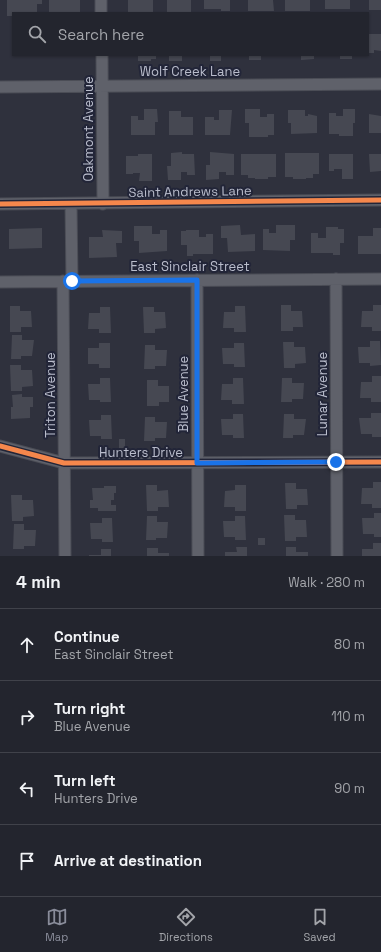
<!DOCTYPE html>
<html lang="en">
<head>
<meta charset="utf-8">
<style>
	body { margin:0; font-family:"Space Grotesk",sans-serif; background:#2f313a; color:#f1f3f6 }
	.stop { position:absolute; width:12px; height:12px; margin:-9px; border:3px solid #1a73e8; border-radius:50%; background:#fff }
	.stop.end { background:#1a73e8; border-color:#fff; box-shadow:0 1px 4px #0008 }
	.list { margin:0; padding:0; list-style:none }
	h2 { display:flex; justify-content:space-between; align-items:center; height:52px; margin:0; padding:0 16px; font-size:17px }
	h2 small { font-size:13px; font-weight:400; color:#a3a5aa }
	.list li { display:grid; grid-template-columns:26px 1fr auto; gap:12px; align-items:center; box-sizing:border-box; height:72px; padding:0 16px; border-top:1px solid #40424a }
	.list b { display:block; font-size:15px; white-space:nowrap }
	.list p { margin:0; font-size:13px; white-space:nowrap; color:#a3a5aa }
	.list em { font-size:13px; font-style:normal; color:#a3a5aa }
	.icon { flex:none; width:22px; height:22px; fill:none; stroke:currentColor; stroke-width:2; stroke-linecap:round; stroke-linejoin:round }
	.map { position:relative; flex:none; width:381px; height:556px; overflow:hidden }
	.search { position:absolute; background:#23252e; box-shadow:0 1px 3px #0004; left:12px; right:12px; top:12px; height:44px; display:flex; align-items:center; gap:10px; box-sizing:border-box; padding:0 14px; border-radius:0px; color:#a3a5aa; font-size:15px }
	.sheet { height:340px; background:#23252e }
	nav { display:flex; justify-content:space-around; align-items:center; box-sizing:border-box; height:56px; border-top:1px solid #40424a; background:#23252e; font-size:11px; color:#a3a5aa }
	nav a { display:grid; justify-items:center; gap:2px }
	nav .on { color:#898c9a }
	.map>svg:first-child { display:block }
	.building { fill:#464852 }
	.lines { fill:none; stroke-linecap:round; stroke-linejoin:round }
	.minor-casing { stroke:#4b4d56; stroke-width:13 }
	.minor { stroke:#5f616a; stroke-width:11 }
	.cycleway-casing { stroke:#222538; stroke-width:8 }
	.cycleway { stroke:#f5874c; stroke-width:5 }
	.route { stroke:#1a73e8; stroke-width:5 }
	.labels { text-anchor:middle; stroke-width:4; stroke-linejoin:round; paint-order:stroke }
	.street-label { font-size:13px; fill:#babdcc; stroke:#222538 }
</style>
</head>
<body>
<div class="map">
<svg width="381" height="556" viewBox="0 0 381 556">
	<rect width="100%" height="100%" fill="#2f313d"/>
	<path class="building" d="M7 0H42V4H37V13H13V16H7Z
		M49 0H80V13H49Z
		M128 0H153V12L128 13Z
		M167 0H191V12H167Z
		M204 0H230V11H221V9H204Z
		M248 0H273L274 11H248Z
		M285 0H310V11H285Z
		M325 0H350V9H325Z
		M369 0H381V10H369Z
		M368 34H381V51L374 50V53H368Z
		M138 55H156V59H151V61H138Z
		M169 55H182V61H169Z
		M210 55H221V61H210Z
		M249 55H261V60H249Z
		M301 55H314V59L301 60Z
		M340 55H352V59H340Z
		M144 109H157L158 122H155V135H131V116H138V120H144Z
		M245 109H260V117H267V114H274V135H268V137H249V123H245Z
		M343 109H355V123H353V136H339V134H329V113H336V116H343Z
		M219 110H232L230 135H205V117H214V120H219Z
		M288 110H305V116H308V114L317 116V133L291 134V123H288Z
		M169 111H181V117H193V135H169Z
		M369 114 381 116V133H369Z
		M182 152V154H194L195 175H187V172H181V180H168L167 166H171V153Z
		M210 152 234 154V175H226V172H219V179L206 180V165H210Z
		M285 153H319V174H313V178H306V179H293V177H285Z
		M138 154H152V181H139L140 173H133V174H126V156H138Z
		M241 154H276V177H268V179H255V178H248V175H241Z
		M329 154H353V179H342V169H334V171H329Z
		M369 154H381V171L370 172Z
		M240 225 241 235 255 234V251L228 252 227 238H221V226Z
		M276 225H295V240H290V251L263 250V229H269V233H276Z
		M134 226H152V234H160V230H167V251L139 253V241H134Z
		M326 227H338V229H344V243H340V255H333V253H311V233H318V238H326Z
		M42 228V248L9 249V229Z
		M373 228H381V254H358V236H373Z
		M102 230 122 231V243H116L117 257 89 258V237H103Z
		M186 230H199V237H206V234H213V254H193V256H187V245H181V231H186Z
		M281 305H291V311H302L303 327H293V331H281Z
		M373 305H381V331H372V327H361L362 311H373Z
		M10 306H20V311H31L32 327H21V332H10Z
		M235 306H245L246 332H234V328H223L224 312H235Z
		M100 307H110L111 333H99V329H88L89 313H100Z
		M143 307H154V312H165L166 328 155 329V333H144Z
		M12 335H22V340H34L32 356H21V359H11Z
		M370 341H380L381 365 370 366V363H359L358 347H370Z
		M283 342H294V347H305L306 363 295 364V368H284Z
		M99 343H110V368H99V364H88V348H99Z
		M234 343H244L245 367H234V364H223L222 348H234Z
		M145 345H155V350H167L166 366H155V369H144Z
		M10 365H21V370H32L33 386 22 387V391H11Z
		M372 376H381V402H371V398H360L361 382H372Z
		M100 378H110L111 402H100V400H89L88 384H100Z
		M233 378H243L244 404H232V400H221L222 384H233Z
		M282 378H292V383H304L303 399H292V402H281Z
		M147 380H158V386H169V402H159V406H147Z
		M22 394V397H33V407H30V418L11 419V407H13L12 395Z
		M371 413H381V437H372V434H361L359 418H371Z
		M233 414H243L244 438H233V435H222L221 419H233Z
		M284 414H294V419H306L304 435H293V438H283Z
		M101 415H111L112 439H101V436H90L89 420H101Z
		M145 417H155V422H167L166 438H155V441H144Z
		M119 439H125V448H119Z
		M373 482H381V508H372V504H361L362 488H373Z
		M285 483H296V489H307L308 505H297V509H286Z
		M146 485H157V491L168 490 169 507H158V511H147Z
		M235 485H246V511H235V507H224L225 491 235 490Z
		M104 486H116V493H114V500H111V505H116V511H98V508H90V500H93L92 488H104Z
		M11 495H22V500H33L34 516 23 517V521H12Z
		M374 513H381V537H374V534H363L362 518H374Z
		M284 515H295V520H306L307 537H296V541H285Z
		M147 516H157V522H168L167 538H156V540H146Z
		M235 516H245L246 540H235V537H224L223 521H235Z
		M102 518H112L113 542H102V539H91L90 523H102Z
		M14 524H24V530H36L35 546H24V549H13Z
		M258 538H265V545H258Z
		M373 543H381V556H362V549H373Z
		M236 547H247V556H225V552H237Z
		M286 547H296V552H308V556H286Z
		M147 548H158V553H169V556H147Z
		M101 549H111V556H89V555H101Z"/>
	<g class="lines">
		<defs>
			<path id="minor" d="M101 0V13
				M102 55 103 204
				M0 87 381 84
				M0 204 381 200
				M71 204 72 281
				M336 279 337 556
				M197 280 198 556
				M63 281 65 556
				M0 282 381 279
				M0 446 64 463 381 462"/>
		</defs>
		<use href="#minor" class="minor-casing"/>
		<use href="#minor" class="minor"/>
		<defs>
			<path id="cycleway" d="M0 204 381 200
				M0 446 64 463 381 462"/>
		</defs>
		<use href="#cycleway" class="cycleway-casing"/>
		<use href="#cycleway" class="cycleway"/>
	</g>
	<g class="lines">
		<path class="route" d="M72 281 197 280V463L336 462"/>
	</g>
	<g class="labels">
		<g class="street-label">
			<text x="190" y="76">Wolf Creek Lane</text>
			<text transform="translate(88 129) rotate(-90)" y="5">Oakmont Avenue</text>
			<text transform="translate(190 191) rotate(-1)" y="5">Saint Andrews Lane</text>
			<text x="190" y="271">East Sinclair Street</text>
			<text transform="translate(183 394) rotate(-90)" y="5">Blue Avenue</text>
			<text transform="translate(322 394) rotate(-90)" y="5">Lunar Avenue</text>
			<text transform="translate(50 395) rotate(-90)" y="5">Triton Avenue</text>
			<text x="141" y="457">Hunters Drive</text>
		</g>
	</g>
</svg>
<div class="stop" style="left:72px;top:281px"></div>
<div class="stop end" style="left:336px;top:462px"></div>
<div class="search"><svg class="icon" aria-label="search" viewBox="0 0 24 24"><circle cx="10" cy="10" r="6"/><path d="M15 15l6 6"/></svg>Search here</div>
</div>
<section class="sheet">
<h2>4 min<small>Walk · 280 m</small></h2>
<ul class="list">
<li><svg class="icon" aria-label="ahead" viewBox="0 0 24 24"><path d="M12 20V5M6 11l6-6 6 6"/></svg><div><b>Continue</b><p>East Sinclair Street</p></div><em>80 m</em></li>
<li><svg class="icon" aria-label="right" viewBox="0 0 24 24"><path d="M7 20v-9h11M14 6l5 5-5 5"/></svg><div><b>Turn right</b><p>Blue Avenue</p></div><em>110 m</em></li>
<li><svg class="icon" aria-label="left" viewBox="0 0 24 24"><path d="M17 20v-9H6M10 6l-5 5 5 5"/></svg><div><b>Turn left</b><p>Hunters Drive</p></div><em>90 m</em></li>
<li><svg class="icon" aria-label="arrive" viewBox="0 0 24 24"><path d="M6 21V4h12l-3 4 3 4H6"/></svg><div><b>Arrive at destination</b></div></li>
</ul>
</section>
<nav>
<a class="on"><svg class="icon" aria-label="map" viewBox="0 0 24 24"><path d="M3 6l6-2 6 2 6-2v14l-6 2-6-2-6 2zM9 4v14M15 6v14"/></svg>Map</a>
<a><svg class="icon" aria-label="directions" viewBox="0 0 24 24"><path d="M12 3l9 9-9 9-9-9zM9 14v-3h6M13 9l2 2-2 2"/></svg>Directions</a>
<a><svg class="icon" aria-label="saved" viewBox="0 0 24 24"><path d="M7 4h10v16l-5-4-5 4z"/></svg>Saved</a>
</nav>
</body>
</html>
